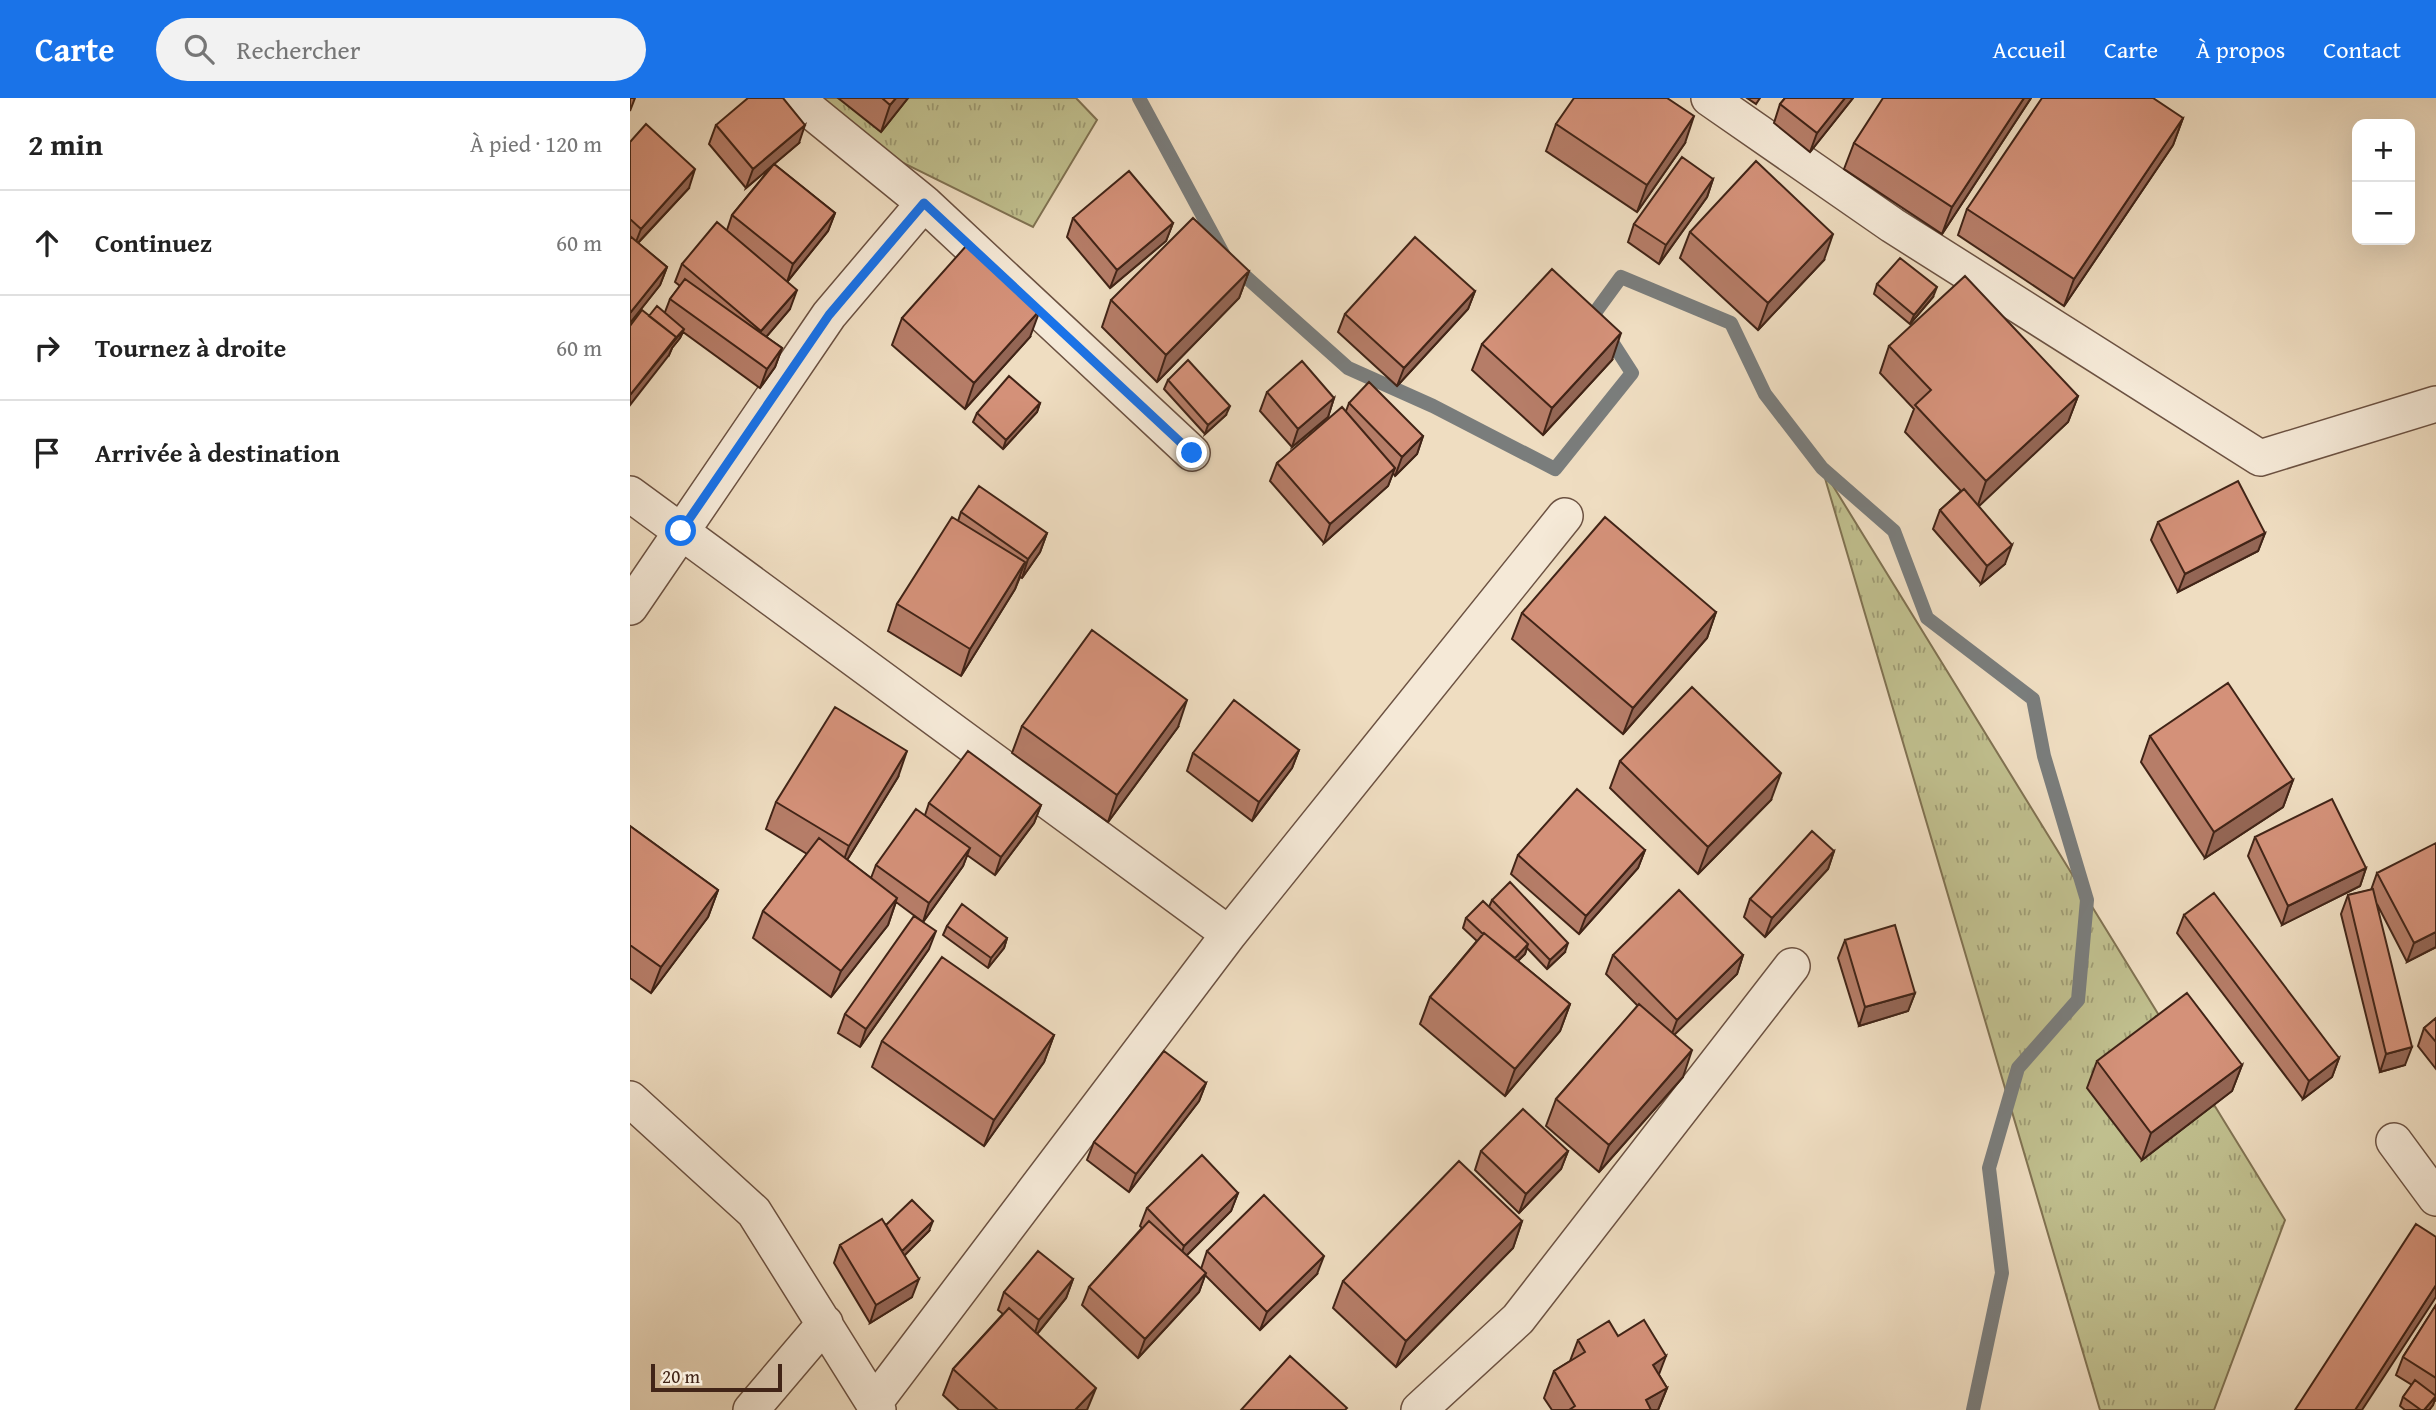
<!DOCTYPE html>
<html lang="fr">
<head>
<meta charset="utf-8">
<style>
	body { margin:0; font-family:"Gentium Book Plus",serif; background:#f2f2f2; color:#222 }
	.controls { position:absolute; right:21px; top:21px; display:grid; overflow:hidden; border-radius:14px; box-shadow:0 7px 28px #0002 }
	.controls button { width:63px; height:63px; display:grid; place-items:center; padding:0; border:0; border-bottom:2px solid #e0e0e0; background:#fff; color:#222; font:35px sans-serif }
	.scale { position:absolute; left:21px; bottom:18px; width:131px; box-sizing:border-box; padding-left:7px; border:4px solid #412417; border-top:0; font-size:19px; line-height:24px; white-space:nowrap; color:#412417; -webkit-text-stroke:5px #f5e9d7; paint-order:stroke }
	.stop { position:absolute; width:21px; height:21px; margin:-16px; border:5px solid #1a73e8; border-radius:50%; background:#fff }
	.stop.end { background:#1a73e8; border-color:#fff; box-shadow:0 2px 7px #0008 }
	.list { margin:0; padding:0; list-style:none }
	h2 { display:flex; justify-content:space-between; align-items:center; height:91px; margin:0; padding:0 28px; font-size:30px }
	h2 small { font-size:23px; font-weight:400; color:#767676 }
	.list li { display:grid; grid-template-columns:46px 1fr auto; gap:21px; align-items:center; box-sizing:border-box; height:105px; padding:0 28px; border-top:2px solid #e0e0e0 }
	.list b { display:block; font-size:26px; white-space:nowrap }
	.list em { font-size:23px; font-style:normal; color:#767676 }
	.icon { flex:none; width:38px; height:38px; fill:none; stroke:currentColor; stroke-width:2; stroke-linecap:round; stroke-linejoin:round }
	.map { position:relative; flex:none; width:1806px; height:1312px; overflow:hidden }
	header { display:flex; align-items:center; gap:42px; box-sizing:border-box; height:98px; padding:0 35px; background:#1a73e8; color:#fff }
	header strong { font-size:33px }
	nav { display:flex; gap:38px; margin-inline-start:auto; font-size:24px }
	.search { width:490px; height:63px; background:#f2f2f2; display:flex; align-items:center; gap:18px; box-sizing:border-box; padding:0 24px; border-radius:38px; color:#767676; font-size:26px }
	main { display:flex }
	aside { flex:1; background:#fff }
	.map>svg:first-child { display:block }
	.grass { fill:url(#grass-tufts); stroke:#807252; stroke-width:2 }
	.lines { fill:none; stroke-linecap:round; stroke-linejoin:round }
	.stream { stroke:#7a7d7c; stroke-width:14 }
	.minor-casing { stroke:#6c5242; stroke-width:38 }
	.minor { stroke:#f5e9d7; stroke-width:35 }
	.wall { fill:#b67d68; stroke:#412417; stroke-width:2 }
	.shaded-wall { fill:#946655; stroke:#412417; stroke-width:2 }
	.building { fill:#d49179; stroke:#412417; stroke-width:2 }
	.route { stroke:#1a73e8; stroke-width:9 }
</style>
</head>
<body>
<header>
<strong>Carte</strong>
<div class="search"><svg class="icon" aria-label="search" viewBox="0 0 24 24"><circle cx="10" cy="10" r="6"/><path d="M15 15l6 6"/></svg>Rechercher</div>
<nav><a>Accueil</a><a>Carte</a><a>À propos</a><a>Contact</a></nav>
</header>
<main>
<aside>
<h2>2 min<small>À pied · 120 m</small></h2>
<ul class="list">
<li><svg class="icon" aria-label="ahead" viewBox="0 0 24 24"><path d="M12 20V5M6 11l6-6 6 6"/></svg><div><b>Continuez</b></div><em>60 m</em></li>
<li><svg class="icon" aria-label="right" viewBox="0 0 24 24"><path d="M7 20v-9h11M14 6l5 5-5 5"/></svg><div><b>Tournez à droite</b></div><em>60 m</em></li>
<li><svg class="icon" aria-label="arrive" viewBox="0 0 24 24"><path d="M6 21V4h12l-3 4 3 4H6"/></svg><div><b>Arrivée à destination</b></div></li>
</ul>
</aside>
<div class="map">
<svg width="1806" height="1312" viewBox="0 0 1806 1312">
	<defs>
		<pattern id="grass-tufts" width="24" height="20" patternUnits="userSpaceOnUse" patternTransform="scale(1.75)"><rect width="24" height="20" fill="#c0bf8e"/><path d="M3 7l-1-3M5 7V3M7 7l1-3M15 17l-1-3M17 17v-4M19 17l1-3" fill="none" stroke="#9e9b73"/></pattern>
	</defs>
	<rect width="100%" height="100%" fill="#efddc1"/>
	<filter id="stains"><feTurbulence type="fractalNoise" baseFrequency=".00286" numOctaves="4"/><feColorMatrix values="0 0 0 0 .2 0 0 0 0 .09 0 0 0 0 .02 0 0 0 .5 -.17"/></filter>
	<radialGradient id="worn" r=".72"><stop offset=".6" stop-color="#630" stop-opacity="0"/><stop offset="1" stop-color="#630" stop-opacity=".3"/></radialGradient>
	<path class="grass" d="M180 0H446L467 22 403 129 251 54Z
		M1192 370 1655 1122 1584 1312H1470Z"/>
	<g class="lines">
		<path class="stream" d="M509 0 596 161 718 270 803 308 925 371 1002 275 964 216 991 179 1101 225 1135 296 1192 370 1264 433 1297 520 1403 601 1414 658 1457 802 1448 902 1388 970 1359 1070 1372 1175 1343 1312"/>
		<defs>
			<path id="minor" d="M165 0 294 105 562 355
				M1079 0 1262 127 1630 360 1806 306
				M0 396 599 836
				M0 509 199 217 294 105
				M0 1001 124 1114 248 1312
				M1764 1043 1806 1100
				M245 1304 599 836 935 418
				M121 1312 195 1225
				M789 1312 888 1221 1162 868"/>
		</defs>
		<use href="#minor" class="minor-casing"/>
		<use href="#minor" class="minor"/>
	</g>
	<path class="wall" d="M0 0H5L0 13Z
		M208 0H278L251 34Z
		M1117 0H1130L1126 6Z
		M1155 0H1223L1180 54 1144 25 1150 6Z
		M1401 0 1312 136 1214 71 1224 45Z
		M1553 20 1543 47 1434 208 1328 137 1337 111Z
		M926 26 1055 45 1007 114 916 53Z
		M86 27 169 45 144 66 205 115 198 133 157 184 160 211 136 239 152 250 145 269 130 290 53 234 50 240 42 250 39 257 19 218 35 214 40 201 50 188 45 184 52 166 97 132 102 117 143 67 116 90 79 46Z
		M0 44 59 90 8 145 37 169 30 187 0 225Z
		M1083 81 1077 99 1029 166 998 144 1004 126Z
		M443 120 543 125 536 143 480 190 437 139Z
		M1060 134 1194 162 1128 232 1050 160Z
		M619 173 609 200 527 284 472 229 481 202Z
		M1247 186 1303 199 1280 226 1244 196Z
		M845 193 838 211 767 288 708 234 715 216Z
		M272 220 400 239 335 311 262 247Z
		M852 246 982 262 913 337 842 272Z
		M1259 248 1448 298 1438 324 1348 408 1375 466 1351 486 1303 431 1310 412 1331 393 1275 334 1284 311 1250 275Z
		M538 282 596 317 575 336 534 291Z
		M637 294 704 300 698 319 662 349 630 313Z
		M410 305 407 314 373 351 343 324 347 315Z
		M719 305 793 338 787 356 765 378 763 375 758 388 694 445 640 383 647 365 716 313Z
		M331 414 417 435 410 454 392 480 390 479 385 491 331 578 258 533 267 506 328 423Z
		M1528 424 1635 435 1628 453 1548 494 1521 442Z
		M1086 514 1077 540 993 636 882 541 892 515Z
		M392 628 548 629 478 724 382 655Z
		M1520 638 1663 682 1653 709 1575 760 1511 664Z
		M669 652 662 670 622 723 557 673 563 655Z
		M990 663 1141 702 1068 776 980 690Z
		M268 679 217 762 241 780 246 767 295 717 299 705 411 707 404 725 365 777 337 757 333 768 293 824 266 804 258 827 201 899 123 840 133 813 177 756 136 731 146 704Z
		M0 728 88 792 78 819 21 895 0 880Z
		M1625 739 1736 770 1730 788 1652 827 1618 758Z
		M1015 752 1008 770 949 836 881 776 888 757Z
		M1204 753 1198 771 1135 839 1114 819 1120 801Z
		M1747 775 1806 849 1777 864 1747 806 1775 967 1750 974 1711 816 1718 797 1741 792Z
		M862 802 935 854 917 871 897 850 895 856 888 863 940 906 930 933 875 998 790 926 800 899 847 843 833 830 836 820 859 809Z
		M1554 817 1709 960 1702 979 1673 1001 1547 835Z
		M317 828 377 840 374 850 358 870 313 837Z
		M1215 842 1285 895 1278 913 1229 928 1208 860Z
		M299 851 230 949 208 935 215 916Z
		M983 857H1113L1107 876 1044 936 1053 979 969 1074 916 1028 926 1001 1008 908 976 876Z
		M1806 920V971L1788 948 1794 930Z
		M424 937 414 964 354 1048 242 969 252 943Z
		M1467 963 1612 967 1602 993 1512 1062 1457 990Z
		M576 985 569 1003 499 1094 457 1062 464 1044Z
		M851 1053H938L931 1071 889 1115 845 1072Z
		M608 1095 601 1113 556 1158 571 1171 577 1153 687 1176 630 1232 575 1177 569 1194 508 1260 452 1207 459 1189 512 1130 510 1128 517 1110Z
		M892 1123 883 1150 766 1269 703 1210 713 1183Z
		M256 1127 299 1133 274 1157 282 1199 240 1225 204 1165 210 1147Z
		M443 1181 436 1200 407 1236 457 1312H329L313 1297 323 1271 373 1216 368 1212 374 1194Z
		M1806 1207V1303L1804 1302 1803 1307 1799 1312H1775L1770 1308 1773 1299 1782 1287 1766 1277 1773 1259Z
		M988 1238 1029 1277 1037 1290 1028 1312H922L914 1300 924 1273 940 1263 948 1242Z"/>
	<path class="shaded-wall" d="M266 0H278L251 34 260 7Z
		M1215 0H1223L1180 54 1187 35Z
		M1394 0H1401L1312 136 1322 109Z
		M1064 18 1055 45 1007 114 1017 87Z
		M1553 20 1543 47 1434 208 1444 181Z
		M175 27 169 45 116 90 123 71Z
		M65 71 59 90 4 149 11 131Z
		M1083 81 1077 99 1029 166 1036 147Z
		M205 115 198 133 157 184 163 166Z
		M543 125 536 143 480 190 487 172Z
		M1203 136 1194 162 1128 232 1138 205Z
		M37 169 30 187 0 225V215Z
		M619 173 609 200 527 284 536 257Z
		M1307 189 1303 199 1280 226 1284 217Z
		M167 192 160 211 125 252 131 233Z
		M845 193 838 211 767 288 774 270Z
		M410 212 400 239 335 311 344 285Z
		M54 231 50 240 42 250 39 257 0 307V297Z
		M991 235 982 262 913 337 922 310Z
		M152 250 145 269 130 290 137 271Z
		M1448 298 1438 324 1347 410 1356 383Z
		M704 300 698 319 662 349 668 331Z
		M410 305 407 314 373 351 376 342Z
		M600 308 596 317 575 336 578 327Z
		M793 338 787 356 765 378 772 359Z
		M765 370 758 388 694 445 700 426Z
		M417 435 410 454 392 480 398 461Z
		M1635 435 1628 453 1548 494 1555 476Z
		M1382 447 1375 466 1351 486 1357 468Z
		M395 464 385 491 331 578 340 551Z
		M1086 514 1077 540 993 636 1003 610Z
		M557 602 548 629 478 724 487 697Z
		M669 652 662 670 622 723 629 704Z
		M277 653 268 679 209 775 219 748Z
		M1151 675 1141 702 1068 776 1078 749Z
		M1663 682 1653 709 1575 760 1584 734Z
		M411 707 404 725 365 777 371 759Z
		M340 750 333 768 293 824 299 805Z
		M1015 752 1008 770 949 836 956 818Z
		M1204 753 1198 771 1135 839 1142 820Z
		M1736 770 1730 788 1652 827 1658 808Z
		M88 792 78 819 21 895 31 869Z
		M267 800 258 827 201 899 211 873Z
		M306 833 299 851 230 949 236 931Z
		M1806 834V849L1777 864 1784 845Z
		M377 840 374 850 358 870 361 860Z
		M938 845 935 854 917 871 920 862Z
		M898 846 895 856 878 872 882 863Z
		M1113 857 1107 876 1040 941 1047 922Z
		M1285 895 1278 913 1229 928 1235 909Z
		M940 906 930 933 875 998 885 971Z
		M424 937 414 964 354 1048 364 1022Z
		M1782 949 1775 967 1750 974 1756 956Z
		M1062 952 1053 979 969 1074 979 1047Z
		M1709 960 1702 979 1673 1001 1679 983Z
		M1612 967 1602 993 1512 1062 1521 1035Z
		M576 985 569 1003 499 1094 506 1076Z
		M938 1053 931 1071 889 1115 896 1096Z
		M608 1095 601 1113 548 1166 554 1148Z
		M303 1123 299 1133 269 1163 272 1153Z
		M892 1123 883 1150 766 1269 776 1243Z
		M694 1158 687 1176 630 1232 637 1214Z
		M576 1175 569 1194 508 1260 515 1241Z
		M289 1181 282 1199 240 1225 246 1207Z
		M443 1181 436 1200 403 1241 409 1222Z
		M1806 1187V1199L1732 1312H1725Z
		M1036 1258 1026 1284 1023 1267Z
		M466 1290 457 1312H445Z
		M1037 1290 1028 1312H1012L1016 1302Z
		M1806 1298 1803 1307 1799 1312H1794Z"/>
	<path class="building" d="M118 0H153L175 27 123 71 86 27Z
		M252 0H266L260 7Z
		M944 0H1037L1064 18 1017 87 926 26Z
		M1155 0H1215L1187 35 1150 6Z
		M1253 0H1394L1322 109 1224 45Z
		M1412 0H1523L1553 20 1444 181 1337 111Z
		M16 26 65 71 11 131 0 121V44Z
		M1052 59 1083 81 1036 147 1004 126Z
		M1126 63 1203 136 1138 205 1060 134Z
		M144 66 205 115 163 166 102 117Z
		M499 73 543 125 487 172 443 120Z
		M563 120 619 173 536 257 481 202Z
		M87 124 167 192 131 233 52 166Z
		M0 138 37 169 0 215Z
		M785 139 845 193 774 270 715 216Z
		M337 147 410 212 344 285 272 220Z
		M1270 160 1307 189 1284 217 1247 186Z
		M922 171 991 235 922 310 852 246Z
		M1335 178 1448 298 1356 383 1285 307 1301 292 1259 248Z
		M55 181 152 250 137 271 40 201Z
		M27 208 54 231 45 241 46 239 19 218Z
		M12 212 46 239 0 297V228Z
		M558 262 600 308 578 327 538 282Z
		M672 263 704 300 668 331 637 294Z
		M379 278 410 305 376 342 347 315Z
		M739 284 793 338 772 359 719 305Z
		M712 309 765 370 700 426 647 365Z
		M1608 383 1635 435 1555 476 1528 424Z
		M349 388 417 435 398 461 331 414Z
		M1334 391 1382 447 1357 468 1310 412Z
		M322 419 395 464 340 551 267 506Z
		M975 419 1086 514 1003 610 892 515Z
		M462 532 557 602 487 697 392 628Z
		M1598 585 1663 682 1584 734 1520 638Z
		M1062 589 1151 675 1078 749 990 663Z
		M604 602 669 652 629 704 563 655Z
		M205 609 277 653 219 748 146 704Z
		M338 653 411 707 371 759 299 705Z
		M947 691 1015 752 956 818 888 757Z
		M1702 701 1736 770 1658 808 1625 739Z
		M286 711 340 750 299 805 246 767Z
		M0 728 88 792 31 869 0 847Z
		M1182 733 1204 753 1142 820 1120 801Z
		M189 740 267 800 211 873 133 813Z
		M1806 745V834L1784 845 1747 775Z
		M880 784 938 845 920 862 862 802Z
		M1743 791 1782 949 1756 956 1718 797Z
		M1049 792 1113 857 1047 922 983 857Z
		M1584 795 1709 960 1679 983 1554 817Z
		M853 803 898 846 885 860 854 835 853 836 836 820Z
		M332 806 377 840 361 860 317 828Z
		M284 818 306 833 236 931 215 916Z
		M1265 827 1285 895 1235 909 1215 842Z
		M854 835 940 906 885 971 800 899Z
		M312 859 424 937 364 1022 252 943Z
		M1557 895 1612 967 1521 1035 1467 963Z
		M1009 906 1062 952 979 1047 926 1001Z
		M1806 920V944L1794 930Z
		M534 953 576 985 506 1076 464 1044Z
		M893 1011 938 1053 896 1096 851 1053Z
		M572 1057 608 1095 554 1148 517 1110Z
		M829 1063 892 1123 776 1243 713 1183Z
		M634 1097 694 1158 637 1214 577 1153Z
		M282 1102 303 1123 272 1153 256 1127Z
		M252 1121 289 1181 246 1207 210 1147Z
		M519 1123 576 1175 515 1241 459 1189Z
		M1786 1126 1806 1139V1187L1725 1312H1665Z
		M408 1153 443 1181 409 1222 374 1194Z
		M1806 1207V1280L1773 1259Z
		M379 1210 466 1290 445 1312H368L323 1271Z
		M1014 1222 1036 1258 1023 1267 1037 1290 1016 1302 1021 1312H939L945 1308 924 1273 955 1254 948 1242 979 1223 988 1238Z
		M660 1258 717 1310 715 1312H611Z
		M1785 1282 1806 1298 1794 1312H1791L1773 1299Z"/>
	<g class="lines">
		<path class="route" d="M51 433 199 217 294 105 562 355"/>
	</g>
	<rect width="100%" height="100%" filter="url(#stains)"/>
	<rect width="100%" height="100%" fill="url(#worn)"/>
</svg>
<div class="controls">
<button>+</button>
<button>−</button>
</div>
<div class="scale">20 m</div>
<div class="stop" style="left:51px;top:433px"></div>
<div class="stop end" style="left:562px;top:355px"></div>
</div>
</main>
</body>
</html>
